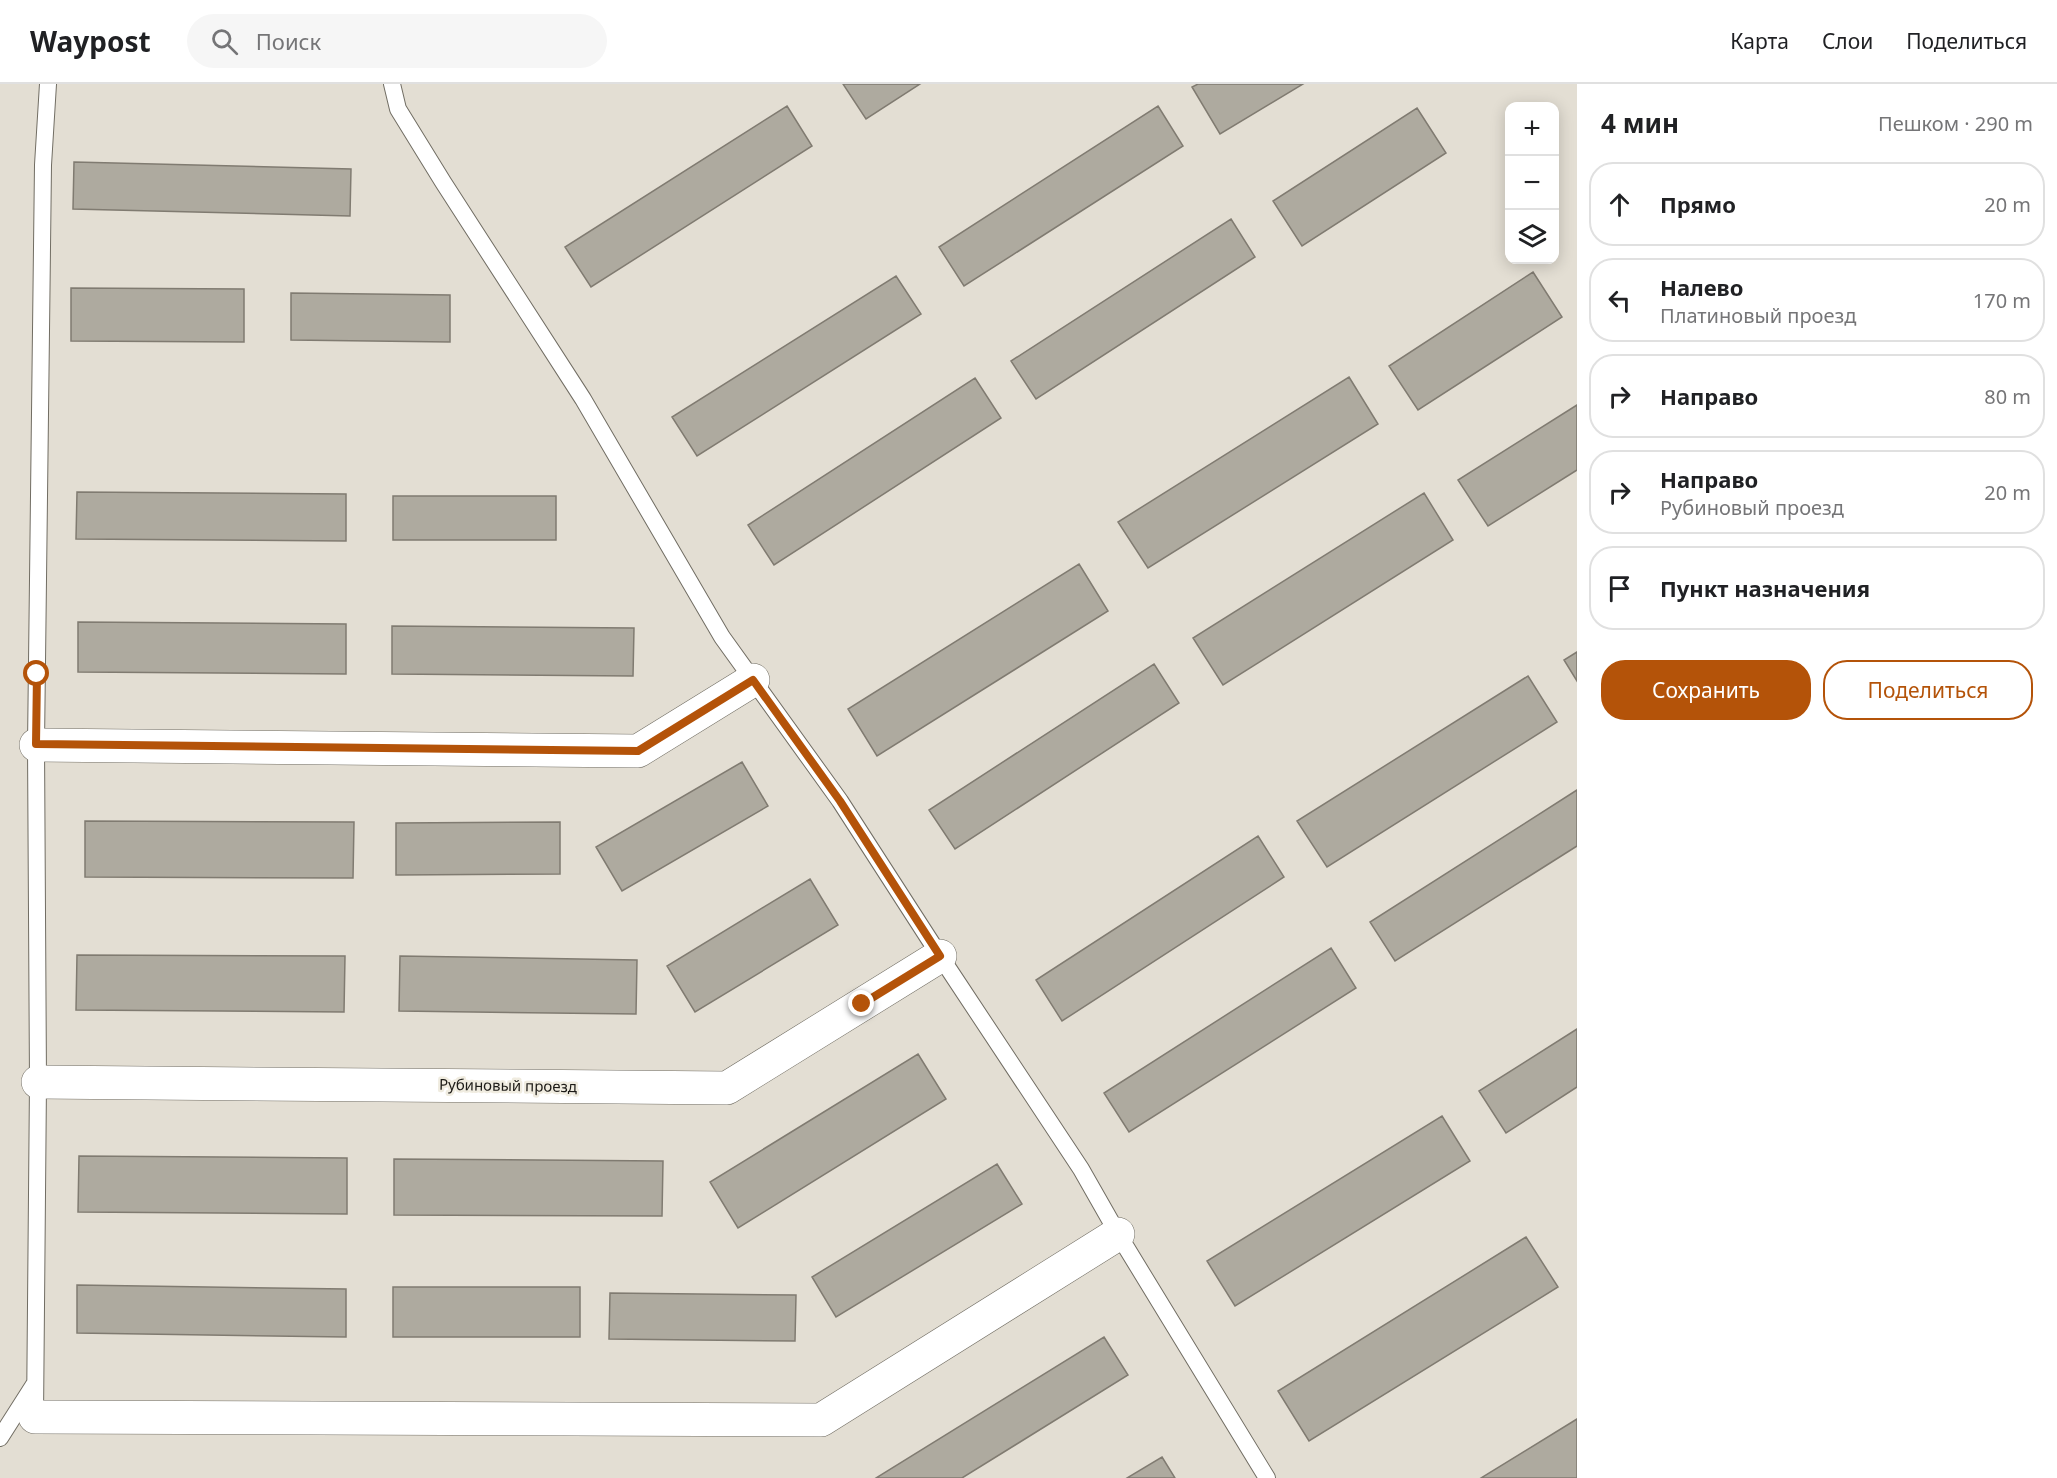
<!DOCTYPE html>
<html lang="ru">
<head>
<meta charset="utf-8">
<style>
	body { margin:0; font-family:"Noto Sans",sans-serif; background:#f6f6f6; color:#202124 }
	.controls { position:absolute; right:18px; top:18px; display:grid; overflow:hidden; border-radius:12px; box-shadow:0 3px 15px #0003 }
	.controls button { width:54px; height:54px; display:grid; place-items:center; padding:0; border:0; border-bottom:2px solid #e0e0e0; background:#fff; color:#202124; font:30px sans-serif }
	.stop { position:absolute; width:18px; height:18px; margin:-14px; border:4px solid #b45309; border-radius:50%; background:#fff }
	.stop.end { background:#b45309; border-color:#fff; box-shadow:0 2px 6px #0008 }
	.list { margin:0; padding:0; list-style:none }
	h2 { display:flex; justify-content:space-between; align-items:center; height:78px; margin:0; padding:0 24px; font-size:26px }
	h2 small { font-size:20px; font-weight:400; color:#757577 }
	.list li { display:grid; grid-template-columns:39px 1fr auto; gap:18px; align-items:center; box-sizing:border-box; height:84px; margin:0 12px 12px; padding:0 12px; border:2px solid #e0e0e0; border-radius:24px }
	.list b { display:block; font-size:22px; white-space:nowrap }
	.list p { margin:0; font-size:20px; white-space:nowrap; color:#757577 }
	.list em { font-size:20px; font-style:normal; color:#757577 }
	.actions { display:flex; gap:12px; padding:18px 24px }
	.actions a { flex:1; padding:14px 0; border:2px solid #b45309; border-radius:24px; text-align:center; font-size:21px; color:#b45309 }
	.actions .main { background:#b45309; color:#fff }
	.icon { flex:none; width:33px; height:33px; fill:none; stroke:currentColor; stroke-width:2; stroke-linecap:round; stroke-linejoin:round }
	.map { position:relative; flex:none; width:1577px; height:1394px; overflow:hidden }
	header { display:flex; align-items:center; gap:36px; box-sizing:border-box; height:84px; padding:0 30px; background:#fff; border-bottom:2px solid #e0e0e0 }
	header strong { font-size:28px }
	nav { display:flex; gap:33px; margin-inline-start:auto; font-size:21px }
	.search { width:420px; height:54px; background:#f6f6f6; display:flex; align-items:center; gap:15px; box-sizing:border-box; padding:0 21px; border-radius:33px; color:#757577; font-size:22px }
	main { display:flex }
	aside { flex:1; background:#fff }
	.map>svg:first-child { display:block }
	.building { fill:#aeaa9f; stroke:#807b71; stroke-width:1.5 }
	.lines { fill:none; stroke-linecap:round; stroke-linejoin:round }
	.service-casing { stroke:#716d63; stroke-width:18 }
	.minor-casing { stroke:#716d63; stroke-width:34 }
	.service { stroke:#fff; stroke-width:16 }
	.minor { stroke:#fff; stroke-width:33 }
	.route { stroke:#b45309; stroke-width:8 }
	.labels { text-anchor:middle; stroke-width:5; stroke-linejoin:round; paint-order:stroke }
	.street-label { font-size:15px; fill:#1d1b17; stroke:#f0ece0 }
</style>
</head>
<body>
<header>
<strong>Waypost</strong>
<div class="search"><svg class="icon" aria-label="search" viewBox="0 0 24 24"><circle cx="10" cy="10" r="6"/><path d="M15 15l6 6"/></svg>Поиск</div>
<nav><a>Карта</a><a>Слои</a><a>Поделиться</a></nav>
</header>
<main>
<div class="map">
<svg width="1577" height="1394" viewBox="0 0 1577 1394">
	<rect width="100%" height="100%" fill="#e3ded3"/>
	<path class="building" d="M843 0H920L866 35Z
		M1198 0H1303L1220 50 1192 3Z
		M787 22 812 62 591 203 565 163Z
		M1158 22 1183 62 964 202 939 163Z
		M1417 24 1446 69 1302 162 1273 117Z
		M74 78 351 85 350 132 73 125Z
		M1231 135 1255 173 1036 315 1011 277Z
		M1533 188 1562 233 1418 326 1389 282Z
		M896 192 921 230 697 372 672 333Z
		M71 204 244 205V258L71 257Z
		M291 209 450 211V258L291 256Z
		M1349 293 1378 340 1148 484 1118 438Z
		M975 294 1001 334 774 481 748 441Z
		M1577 321V386L1488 442 1458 396Z
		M77 408 346 410V457L76 455Z
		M1424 409 1453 456 1223 601 1193 554Z
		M393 412H556V456H393Z
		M1079 480 1108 527 877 672 848 625Z
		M78 538 346 540V590L78 588Z
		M392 542 634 544 633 592 392 590Z
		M1577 568V597L1564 576Z
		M1154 580 1179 619 955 765 929 726Z
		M1528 592 1557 638 1327 783 1297 737Z
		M742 678 768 722 622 807 596 763Z
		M1577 706V762L1395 877 1370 838Z
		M85 737 354 738 353 794 85 793Z
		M560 738V790L396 791V739Z
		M1258 752 1284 793 1062 937 1036 896Z
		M810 795 838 841 695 928 667 882Z
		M1331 864 1356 904 1129 1048 1104 1009Z
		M77 871 345 872 344 928 76 926Z
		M400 872 637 876 636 930 399 927Z
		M1577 945V1003L1506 1049 1479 1007Z
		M918 970 946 1015 738 1144 710 1098Z
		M1442 1032 1470 1077 1235 1222 1207 1177Z
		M79 1072 347 1074V1130L78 1128Z
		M394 1075 663 1077 662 1132 394 1131Z
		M997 1080 1022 1120 836 1233 812 1193Z
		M1526 1153 1558 1203 1309 1357 1278 1307Z
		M77 1201 346 1205V1253L77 1249Z
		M393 1203H580V1253H393Z
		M610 1209 796 1211 795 1257 609 1255Z
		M1104 1253 1128 1291 962 1394H876Z
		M1577 1335V1394H1481Z
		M1162 1373 1175 1394H1127Z"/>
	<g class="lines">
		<defs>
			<path id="service" d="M392 0 398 25 443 98 583 315 722 553 840 717 940 872 1081 1085 1118 1150 1267 1394
				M35 1333 38 998 36 661 43 81 48 0
				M0 1354 35 1299"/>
			<path id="minor" d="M36 661 638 667 753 596
				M38 998 727 1004 940 872
				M35 1333 821 1336 1118 1150"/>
		</defs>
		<use href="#service" class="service-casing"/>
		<use href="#minor" class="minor-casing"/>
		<use href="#service" class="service"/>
		<use href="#minor" class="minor"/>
	</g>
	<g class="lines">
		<path class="route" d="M37 590 36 660 638 667 753 596 840 717 940 872 862 920"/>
	</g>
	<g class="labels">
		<g class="street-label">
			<text transform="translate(508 1002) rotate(1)" y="5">Рубиновый проезд</text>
		</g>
	</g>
</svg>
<div class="controls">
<button>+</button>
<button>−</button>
<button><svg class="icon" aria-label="layers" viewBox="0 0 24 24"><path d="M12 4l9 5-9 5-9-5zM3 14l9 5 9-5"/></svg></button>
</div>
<div class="stop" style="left:37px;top:590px"></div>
<div class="stop end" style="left:862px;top:920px"></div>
</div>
<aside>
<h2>4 мин<small>Пешком · 290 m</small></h2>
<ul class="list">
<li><svg class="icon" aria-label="ahead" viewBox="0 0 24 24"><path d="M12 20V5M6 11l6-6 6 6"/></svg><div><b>Прямо</b></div><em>20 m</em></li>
<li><svg class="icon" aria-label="left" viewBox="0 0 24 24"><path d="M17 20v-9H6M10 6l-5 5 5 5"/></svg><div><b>Налево</b><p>Платиновый проезд</p></div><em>170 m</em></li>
<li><svg class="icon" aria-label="right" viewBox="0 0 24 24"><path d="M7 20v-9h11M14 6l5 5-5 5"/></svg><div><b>Направо</b></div><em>80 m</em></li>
<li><svg class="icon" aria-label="right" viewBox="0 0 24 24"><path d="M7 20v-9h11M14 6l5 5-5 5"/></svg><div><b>Направо</b><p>Рубиновый проезд</p></div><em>20 m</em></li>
<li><svg class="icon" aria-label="arrive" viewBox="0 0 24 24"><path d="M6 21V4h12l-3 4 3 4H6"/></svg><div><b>Пункт назначения</b></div></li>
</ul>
<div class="actions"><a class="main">Сохранить</a><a>Поделиться</a></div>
</aside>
</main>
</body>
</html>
